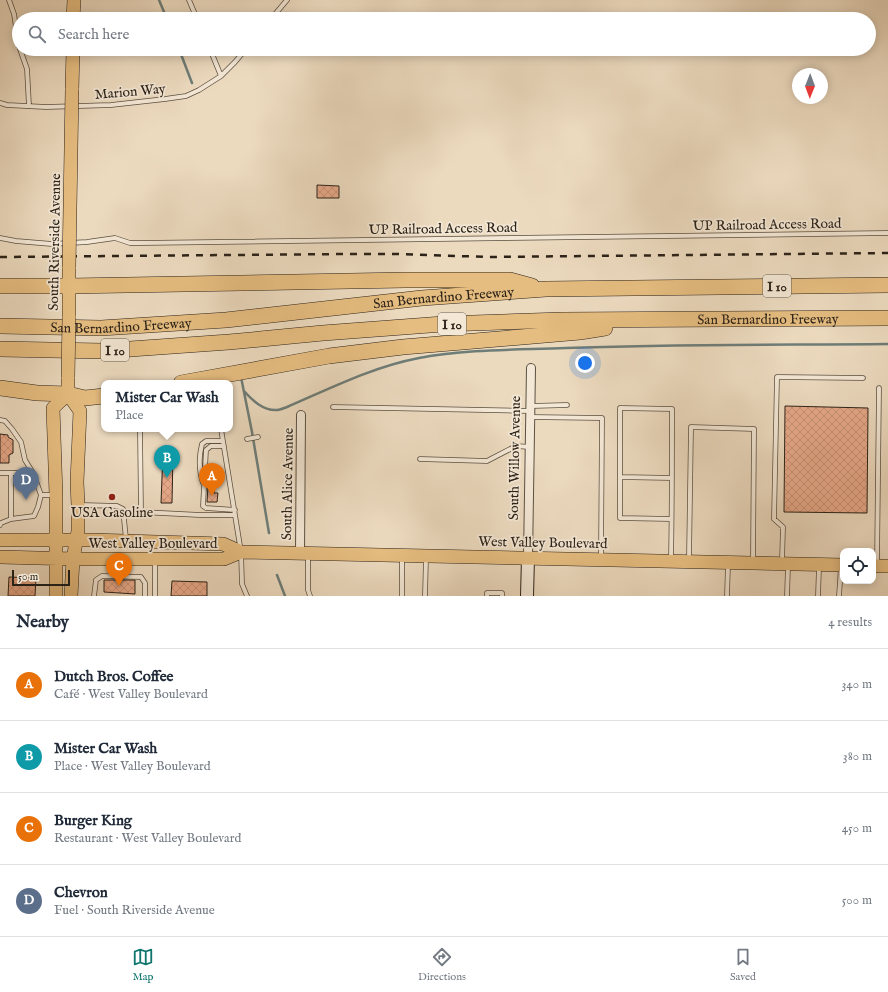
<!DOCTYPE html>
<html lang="en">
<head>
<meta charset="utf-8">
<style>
	body { margin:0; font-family:"IM FELL English",serif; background:#f6f6f7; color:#1f2937 }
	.controls { position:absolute; right:12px; bottom:12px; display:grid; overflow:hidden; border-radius:8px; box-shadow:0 2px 10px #0003 }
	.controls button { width:36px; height:36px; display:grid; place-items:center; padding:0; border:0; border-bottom:1px solid #e0e1e3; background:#fff; color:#1f2937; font:20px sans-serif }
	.compass { position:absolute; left:792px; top:68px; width:36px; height:36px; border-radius:50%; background:#fff; box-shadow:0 2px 10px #0003; rotate:181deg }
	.scale { position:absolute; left:12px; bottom:10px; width:58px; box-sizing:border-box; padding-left:4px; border:2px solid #2b2218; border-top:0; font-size:11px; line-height:14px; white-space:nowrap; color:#2b2218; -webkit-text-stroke:3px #f3e7d5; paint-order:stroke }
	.you { position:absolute; left:585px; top:363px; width:14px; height:14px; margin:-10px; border:3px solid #fff; border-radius:50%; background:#1a73e8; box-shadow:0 0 0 6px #1a73e833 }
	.badge { display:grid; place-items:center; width:26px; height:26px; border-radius:50%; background:#0f766e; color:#fff; font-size:13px; font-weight:700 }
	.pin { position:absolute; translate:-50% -33px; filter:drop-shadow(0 1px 2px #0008) }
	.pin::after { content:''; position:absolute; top:21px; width:14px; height:12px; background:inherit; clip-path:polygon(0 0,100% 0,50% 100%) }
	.popup { position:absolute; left:101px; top:380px; width:132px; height:52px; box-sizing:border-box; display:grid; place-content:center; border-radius:8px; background:#fff; filter:drop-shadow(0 1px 3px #0005); font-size:13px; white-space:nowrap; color:#747a83 }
	.popup b { font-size:15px; color:#1f2937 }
	.popup::after { content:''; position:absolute; left:50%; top:100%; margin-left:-8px; border:8px solid transparent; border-top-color:#fff }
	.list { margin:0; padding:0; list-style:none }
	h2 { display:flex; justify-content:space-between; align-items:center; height:52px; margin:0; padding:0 16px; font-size:17px }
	h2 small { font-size:13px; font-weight:400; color:#747a83 }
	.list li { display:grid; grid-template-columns:26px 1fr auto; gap:12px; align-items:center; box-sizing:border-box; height:72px; padding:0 16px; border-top:1px solid #e0e1e3 }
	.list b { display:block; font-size:15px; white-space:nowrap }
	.list p { margin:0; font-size:13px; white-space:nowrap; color:#747a83 }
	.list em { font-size:13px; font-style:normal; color:#747a83 }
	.icon { flex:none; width:22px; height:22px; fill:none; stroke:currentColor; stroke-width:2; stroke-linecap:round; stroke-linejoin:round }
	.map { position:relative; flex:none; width:888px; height:596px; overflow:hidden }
	.search { position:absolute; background:#fff; box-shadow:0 2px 10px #0003; left:12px; right:12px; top:12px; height:44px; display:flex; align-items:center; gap:10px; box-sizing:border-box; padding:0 14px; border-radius:22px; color:#747a83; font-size:15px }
	.sheet { height:340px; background:#fff }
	nav { display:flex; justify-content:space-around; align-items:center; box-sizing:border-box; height:56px; border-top:1px solid #e0e1e3; background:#fff; font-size:11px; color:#747a83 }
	nav a { display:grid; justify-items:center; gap:2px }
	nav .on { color:#0f766e }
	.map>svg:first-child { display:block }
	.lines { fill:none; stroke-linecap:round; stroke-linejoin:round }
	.stream { stroke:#6e7d78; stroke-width:2.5 }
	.building { fill:url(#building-cross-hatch); stroke:#2b2218 }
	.lane-casing { stroke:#5b5042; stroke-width:5.5 }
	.street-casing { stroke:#5b5042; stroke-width:10 }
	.secondary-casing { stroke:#2b2218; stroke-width:14 }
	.primary-casing { stroke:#2b2218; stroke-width:14 }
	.highway-casing { stroke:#2b2218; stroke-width:16 }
	.lane { stroke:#f3e7d5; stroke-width:4 }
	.street { stroke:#f3e7d5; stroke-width:8 }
	.secondary { stroke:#f3e7d5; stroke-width:12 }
	.primary { stroke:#e6bd80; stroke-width:13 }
	.highway { stroke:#e6bd80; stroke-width:15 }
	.rail { stroke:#2b2218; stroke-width:2.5; stroke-dasharray:7 7; stroke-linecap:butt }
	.primary-bridge-casing { stroke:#2b2218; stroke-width:14; stroke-linecap:butt }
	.primary-bridge { stroke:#e6bd80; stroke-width:13 }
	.poi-dot { fill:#8f2418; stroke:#f3e7d5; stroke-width:1.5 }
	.labels { text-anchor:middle; stroke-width:3.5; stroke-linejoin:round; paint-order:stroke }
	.shield { fill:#f3e7d5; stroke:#675d51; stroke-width:1 }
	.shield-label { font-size:13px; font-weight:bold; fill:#2b2218 }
	.street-label { font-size:14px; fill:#2b2218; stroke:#f3e7d5 }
	.poi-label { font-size:14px; fill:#2b2218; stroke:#f3e7d5 }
</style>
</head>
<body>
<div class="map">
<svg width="888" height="596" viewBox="0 0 888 596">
	<defs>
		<pattern id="building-cross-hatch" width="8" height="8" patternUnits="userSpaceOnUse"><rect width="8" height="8" fill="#e7a989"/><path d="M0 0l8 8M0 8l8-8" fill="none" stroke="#c69176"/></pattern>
	</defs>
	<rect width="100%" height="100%" fill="#ecdabf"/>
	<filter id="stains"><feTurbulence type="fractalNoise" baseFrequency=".005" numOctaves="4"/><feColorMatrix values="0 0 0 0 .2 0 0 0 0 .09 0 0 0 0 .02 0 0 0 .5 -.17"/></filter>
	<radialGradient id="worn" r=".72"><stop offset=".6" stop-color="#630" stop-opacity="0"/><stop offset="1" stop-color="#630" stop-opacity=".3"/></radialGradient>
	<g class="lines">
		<path class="stream" d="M159 0 167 19
			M179 49 192 83
			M241 377 252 432 269 533
			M244 391C252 400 263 411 277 410 280 410 284 408 287 407 329 389 372 367 419 358 467 349 517 350 566 348 673 344 781 345 888 344
			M277 575 285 596"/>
	</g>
	<path class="building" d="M317 185 339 186V198H317Z
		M785 406 868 408 867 513 784 512Z
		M0 434 8 435V437L13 440V453L9 455V463H0Z
		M163 452 173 454 172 503H161Z
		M208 486 214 487V493H218L217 502H207Z
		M9 577 36 578 35 596H8Z
		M104 580H135V594L104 592Z
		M172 581 207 582V596H171Z"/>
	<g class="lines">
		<defs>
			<path id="lane" d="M9 0 14 14 19 46
				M189 0 197 19
				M271 19 287 0
				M20 49 27 69 29 106
				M210 49 221 76
				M0 103 7 105 46 107 111 105 165 99 186 96 199 90 221 76 235 62 246 49
				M0 238 16 241 52 244 87 242 115 238 130 243H140L888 233
				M531 406 567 405
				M333 407 530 411
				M530 417 602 418 601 557
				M0 420 5 421 12 429 21 442 25 460 33 473 41 495 38 507 34 516 11 519 1 523 0 525
				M140 429 141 512 200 515H235
				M221 429 241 552 242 584 247 596
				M247 439 258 437
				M224 446H211L206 450 203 506 206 508 235 510
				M420 459 487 461 516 446 530 447
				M0 473H11
				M620 477 672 478
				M203 483C199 471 199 456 202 444L206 441H223
				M41 495H54
				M81 505 117 506 123 509 126 539
				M11 519V473H33
				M308 555V590L310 596
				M402 558V596
				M671 559C672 509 672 459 672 409L620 408V518L671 519
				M689 559 691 427 754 429 753 561
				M782 561 783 527 774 519 777 377 863 378
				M877 563 879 388
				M94 596 96 580 102 576 141 577 145 583V596
				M155 596V561
				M425 596 426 558
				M487 596V593H502V596
				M727 596 728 565
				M787 596 788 566
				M818 596 819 567
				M839 596 841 567"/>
			<path id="street" d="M300 553 301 415
				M528 558 531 368"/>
			<path id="secondary" d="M527 596 528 558"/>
			<path id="primary" d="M73 19 74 0
				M72 90 73 49
				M69 318V267
				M68 377V394L80 411 77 482 78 505V531L73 559 71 596
				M0 540H92L223 544 241 552 843 565
				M0 557 77 559H224L241 552
				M873 566H888
				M56 596V495L53 408 68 394"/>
			<g id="highway">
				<path d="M0 286H69L405 280H510L532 286"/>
				<path id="s1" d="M0 326 101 328 226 320 422 298 546 289 888 285"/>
				<path id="s2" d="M0 349 102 351 229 342 323 333 443 324 562 320 888 318"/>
				<path d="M181 383 329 356 403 347 580 332 605 328"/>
				<path d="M0 388 37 393 68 394 85 398 104 396"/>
			</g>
		</defs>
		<use href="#lane" class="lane-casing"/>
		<use href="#street" class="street-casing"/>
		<use href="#secondary" class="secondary-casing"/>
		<use href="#primary" class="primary-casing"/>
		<use href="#highway" class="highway-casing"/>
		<use href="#lane" class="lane"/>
		<use href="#street" class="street"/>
		<use href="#secondary" class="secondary"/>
		<use href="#primary" class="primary"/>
		<use href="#highway" class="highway"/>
		<path class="rail" d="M0 257 347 254H396L489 257 888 253"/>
		<defs>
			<path id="primary-bridge" d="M69 267 72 90
				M68 377 69 318"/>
		</defs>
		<use href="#primary-bridge" class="primary-bridge-casing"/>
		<use href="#primary-bridge" class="primary-bridge"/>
	</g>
	<circle class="poi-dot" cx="112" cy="497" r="4"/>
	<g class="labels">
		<g class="shield">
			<rect x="763" y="275" width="28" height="22" rx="3"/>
			<rect x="438" y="313" width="28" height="22" rx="3"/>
			<rect x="101" y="339" width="28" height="22" rx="3"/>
		</g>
		<g class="shield-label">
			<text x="777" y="291">I 10</text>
			<text x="452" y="329">I 10</text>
			<text x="115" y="355">I 10</text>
		</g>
		<g class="street-label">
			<text transform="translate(130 91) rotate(-5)" y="5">Marion Way</text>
			<text transform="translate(767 224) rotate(-1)" y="5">UP Railroad Access Road</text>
			<text transform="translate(443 228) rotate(-1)" y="5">UP Railroad Access Road</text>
			<text transform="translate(54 242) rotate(-89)" y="5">South Riverside Avenue</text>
			<text dy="5" stroke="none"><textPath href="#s1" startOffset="445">San Bernardino Freeway</textPath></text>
			<text dy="5" stroke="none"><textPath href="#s2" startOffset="769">San Bernardino Freeway</textPath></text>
			<text dy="5" stroke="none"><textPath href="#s1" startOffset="121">San Bernardino Freeway</textPath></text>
			<text transform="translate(514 458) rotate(-89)" y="5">South Willow Avenue</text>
			<text transform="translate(287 484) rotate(-89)" y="5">South Alice Avenue</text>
			<text transform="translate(543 542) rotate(1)" y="5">West Valley Boulevard</text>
			<text x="153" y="548">West Valley Boulevard</text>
		</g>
		<g class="poi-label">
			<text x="112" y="517">USA Gasoline</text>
		</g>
	</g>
	<rect width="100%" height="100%" filter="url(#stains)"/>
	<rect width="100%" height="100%" fill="url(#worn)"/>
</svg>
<div class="controls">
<button><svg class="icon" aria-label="locate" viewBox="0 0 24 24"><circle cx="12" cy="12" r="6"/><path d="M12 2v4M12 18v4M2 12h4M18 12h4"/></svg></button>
</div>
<svg class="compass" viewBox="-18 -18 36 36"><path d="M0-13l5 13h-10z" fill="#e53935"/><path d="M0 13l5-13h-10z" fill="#747a83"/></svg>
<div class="scale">50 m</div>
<div class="you"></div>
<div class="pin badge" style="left:212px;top:496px;background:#e8710a">A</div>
<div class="pin badge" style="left:167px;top:478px;background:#0f9aa8">B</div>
<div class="popup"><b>Mister Car Wash</b>Place</div>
<div class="pin badge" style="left:119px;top:586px;background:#e8710a">C</div>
<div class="pin badge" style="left:26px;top:500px;background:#5c6f8a">D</div>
<div class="search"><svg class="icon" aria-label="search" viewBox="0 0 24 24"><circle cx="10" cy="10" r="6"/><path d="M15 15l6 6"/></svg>Search here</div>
</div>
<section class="sheet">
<h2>Nearby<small>4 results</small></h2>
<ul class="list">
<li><span class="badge" style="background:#e8710a">A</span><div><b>Dutch Bros. Coffee</b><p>Café · West Valley Boulevard</p></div><em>340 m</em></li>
<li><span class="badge" style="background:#0f9aa8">B</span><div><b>Mister Car Wash</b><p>Place · West Valley Boulevard</p></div><em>380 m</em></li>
<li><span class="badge" style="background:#e8710a">C</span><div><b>Burger King</b><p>Restaurant · West Valley Boulevard</p></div><em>450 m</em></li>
<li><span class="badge" style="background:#5c6f8a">D</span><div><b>Chevron</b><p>Fuel · South Riverside Avenue</p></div><em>500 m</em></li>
</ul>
</section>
<nav>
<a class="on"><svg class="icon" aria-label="map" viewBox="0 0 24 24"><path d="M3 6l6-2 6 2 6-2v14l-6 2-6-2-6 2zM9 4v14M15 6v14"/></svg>Map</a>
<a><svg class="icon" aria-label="directions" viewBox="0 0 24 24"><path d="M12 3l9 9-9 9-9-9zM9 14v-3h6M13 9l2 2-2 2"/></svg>Directions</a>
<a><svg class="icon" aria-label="saved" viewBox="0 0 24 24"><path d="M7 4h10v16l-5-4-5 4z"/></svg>Saved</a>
</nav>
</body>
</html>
